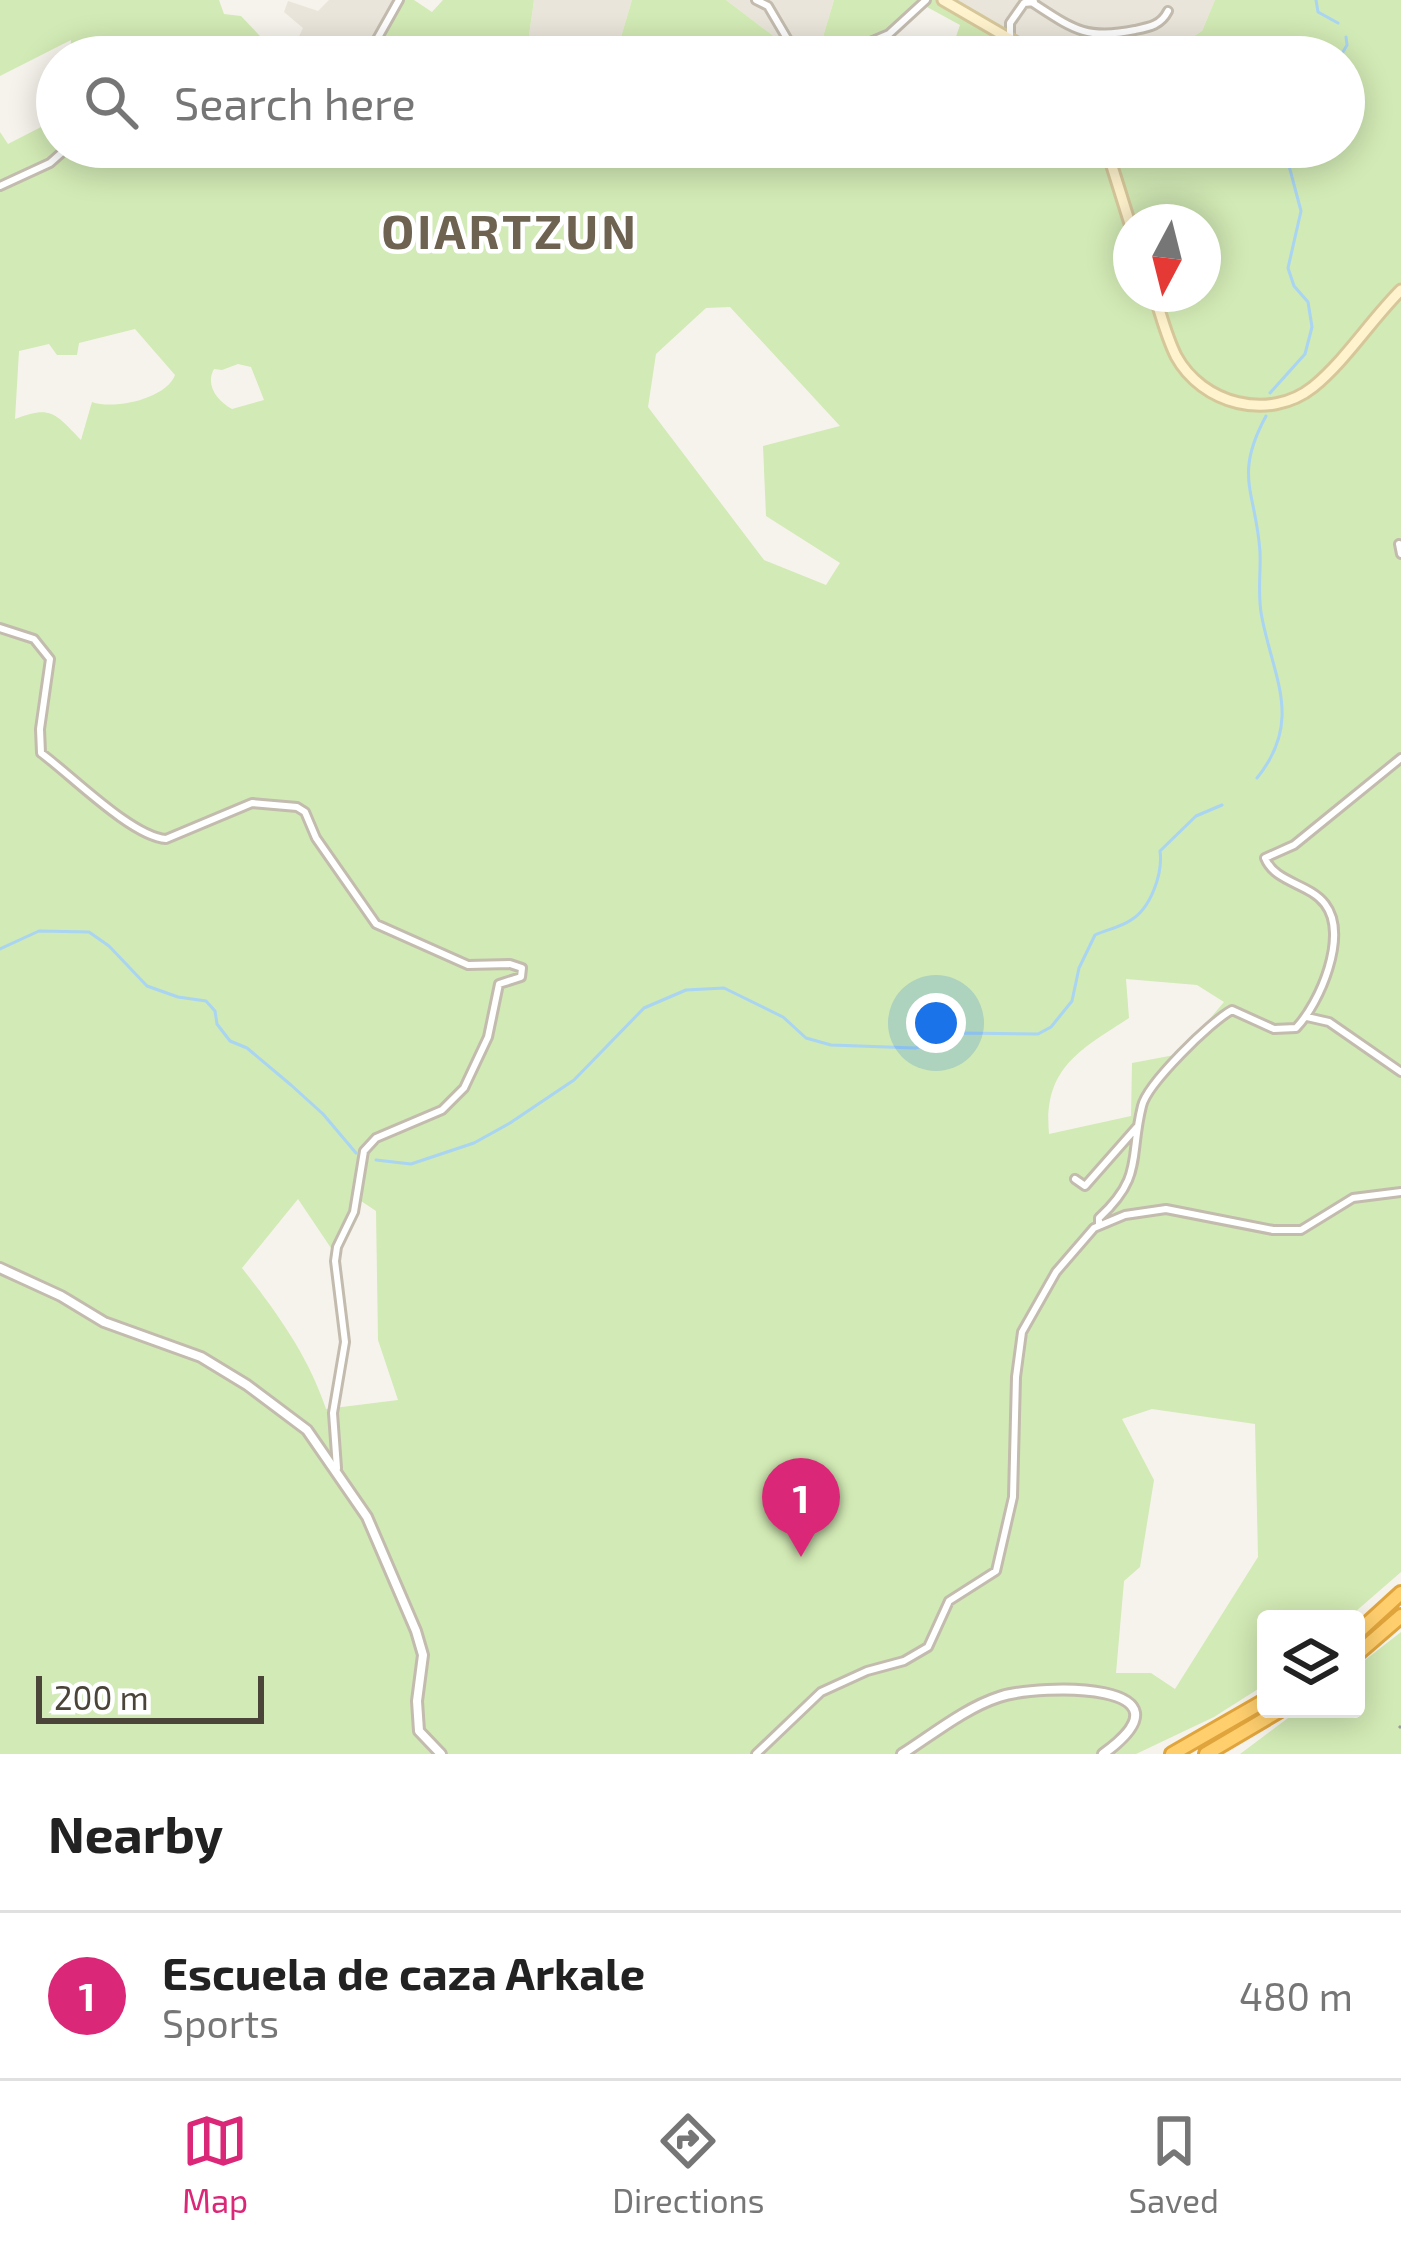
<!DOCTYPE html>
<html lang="en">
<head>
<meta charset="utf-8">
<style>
	body { margin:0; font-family:"Exo 2",sans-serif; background:#f2f2f2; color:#222 }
	.controls { position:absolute; right:36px; bottom:36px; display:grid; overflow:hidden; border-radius:12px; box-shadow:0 6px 30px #0003 }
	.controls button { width:108px; height:108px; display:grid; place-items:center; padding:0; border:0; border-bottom:3px solid #e0e0e0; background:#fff; color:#222; font:60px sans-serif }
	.compass { position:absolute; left:1113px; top:204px; width:108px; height:108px; border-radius:50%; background:#fff; box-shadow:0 6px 30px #0003; rotate:187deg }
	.scale { position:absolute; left:36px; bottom:30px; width:228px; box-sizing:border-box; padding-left:12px; border:6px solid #4b4439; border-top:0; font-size:33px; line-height:42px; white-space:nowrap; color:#4b4439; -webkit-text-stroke:9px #fff; paint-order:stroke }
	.you { position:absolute; left:936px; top:1023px; width:42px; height:42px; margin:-30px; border:9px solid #fff; border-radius:50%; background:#1a73e8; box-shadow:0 0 0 18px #1a73e833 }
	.badge { display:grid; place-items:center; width:78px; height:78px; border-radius:50%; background:#db2777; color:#fff; font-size:39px; font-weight:700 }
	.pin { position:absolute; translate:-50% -99px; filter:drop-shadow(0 3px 6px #0008) }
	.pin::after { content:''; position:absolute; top:63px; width:42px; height:36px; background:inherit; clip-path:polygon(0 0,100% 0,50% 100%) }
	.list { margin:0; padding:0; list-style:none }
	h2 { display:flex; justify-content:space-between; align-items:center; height:156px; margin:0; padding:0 48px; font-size:51px }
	h2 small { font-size:39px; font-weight:400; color:#767676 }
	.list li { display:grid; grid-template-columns:78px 1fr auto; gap:36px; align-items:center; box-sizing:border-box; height:168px; padding:0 48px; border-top:3px solid #e0e0e0 }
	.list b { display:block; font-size:45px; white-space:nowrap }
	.list p { margin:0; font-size:39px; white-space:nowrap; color:#767676 }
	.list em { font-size:39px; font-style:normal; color:#767676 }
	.icon { flex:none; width:66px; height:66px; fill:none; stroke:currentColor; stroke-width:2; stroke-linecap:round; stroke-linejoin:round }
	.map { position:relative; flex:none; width:1401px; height:1754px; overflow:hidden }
	.search { position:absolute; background:#fff; box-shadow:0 6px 30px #0003; left:36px; right:36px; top:36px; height:132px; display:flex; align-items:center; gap:30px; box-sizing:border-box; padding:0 42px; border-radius:66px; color:#767676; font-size:45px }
	.sheet { height:324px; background:#fff }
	nav { display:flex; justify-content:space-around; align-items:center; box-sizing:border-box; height:168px; border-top:3px solid #e0e0e0; background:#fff; font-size:33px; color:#767676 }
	nav a { display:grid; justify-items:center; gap:6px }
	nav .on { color:#db2777 }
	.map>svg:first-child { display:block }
	.residential { fill:#eae5da }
	.green { fill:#d2eab5; fill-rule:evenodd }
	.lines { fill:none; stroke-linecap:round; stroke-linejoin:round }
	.stream { stroke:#a9d4f2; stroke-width:3 }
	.minor-casing { stroke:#c2bbae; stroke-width:12 }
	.tertiary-casing { stroke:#c2bbae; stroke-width:14 }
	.secondary-casing { stroke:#d6c79b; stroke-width:15 }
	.motorway-casing { stroke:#e0a43c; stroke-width:18 }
	.minor { stroke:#fff; stroke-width:6 }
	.tertiary { stroke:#fff; stroke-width:8 }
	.secondary { stroke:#fff3cd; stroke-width:9 }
	.motorway { stroke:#ffcf6e; stroke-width:12 }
	.rail { stroke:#9a9a9a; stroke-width:3; stroke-dasharray:15 15; stroke-linecap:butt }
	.labels { text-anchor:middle; stroke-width:9; stroke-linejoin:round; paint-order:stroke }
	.district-label { font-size:48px; font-weight:bold; letter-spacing:3px; fill:#6e6250; stroke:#fff }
</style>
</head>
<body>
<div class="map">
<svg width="1401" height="1754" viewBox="0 0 1401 1754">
	<rect width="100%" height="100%" fill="#f6f3ec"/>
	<path class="residential" d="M329 0H395L363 57H289L303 28 284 12 288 1 318 11Z
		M534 0H632L615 57H526Z
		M726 0H834L817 57H801Z
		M943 0H1215L1202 31 1160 57H1041Z"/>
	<path class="green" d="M0 0H219L224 14 241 16 280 57H70L71 40 0 76Z
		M395 0H414L432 12 443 0H534L526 57H363Z
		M632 0H726L801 57H615Z
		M834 0H943L1041 57H949L960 25 927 7 867 49 864 57H817Z
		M1215 0H1401V1572L1347 1619H1266V1684L1214 1717 1136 1754H0V132L8 144 41 127 57 140V147L69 149 1344 147V57H1160L1202 31ZM1131 222H1203V294H1131ZM730 307 840 426 763 446 766 516 840 563 826 585 764 560 648 407 656 354 706 308ZM135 329 175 375C166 399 114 410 92 402L81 440C55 413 51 405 15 419L19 351 49 344 57 355H77L79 343ZM238 364 251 367 264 400 232 409C217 401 205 385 214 369L222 370ZM1126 979 1197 985 1224 1002 1180 1054 1132 1063 1131 1116 1049 1134C1043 1068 1080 1050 1129 1018ZM298 1199 335 1254 358 1199 376 1211 378 1340 398 1400 326 1409C308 1355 277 1313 242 1268ZM1152 1409 1255 1424 1258 1557 1175 1689 1151 1673H1116L1124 1581 1140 1567 1154 1480 1122 1419Z
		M1401 1632V1754H1240L1300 1709H1356V1667Z"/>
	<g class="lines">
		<path class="stream" d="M1316 0 1318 12 1338 23
			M1340 57 1347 45 1346 37
			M1270 393 1305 354 1312 327 1308 302 1294 286 1288 268 1301 211 1284 147
			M1257 778C1303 721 1274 679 1262 618 1257 595 1261 575 1260 552 1256 491 1233 477 1266 416
			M0 949 39 931 89 932 109 946 147 986 178 997 206 1001 215 1011 217 1024 230 1041 247 1048 291 1085 323 1114 356 1153
			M376 1160 411 1164 474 1143 510 1123 574 1080 644 1008 686 990 724 988 783 1017 806 1038 831 1045 915 1048 942 1042 958 1033 1038 1034 1051 1027 1072 1001 1079 968 1095 935C1106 930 1121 927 1131 920 1151 908 1163 873 1160 851L1196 816 1222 805"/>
		<defs>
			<path id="minor" d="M756 0 768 6 798 57
				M1033 3C1073 29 1086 40 1135 30 1150 27 1161 25 1168 11
				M1010 38V23L1024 3 1034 2
				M367 57 399 0
				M835 57 889 34 926 0
				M0 186 50 163 68 147
				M1399 544 1401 554
				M0 628 34 639 50 659 40 729 41 753C70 774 132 837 166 839L252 803 297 807 305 812 316 838 376 924 468 965 510 964 522 968 521 977 499 984 488 1037 464 1088 442 1110 376 1138 364 1151 354 1212 337 1247 335 1261 345 1342 333 1413 337 1468
				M1307 1017 1329 1022 1401 1072
				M1075 1179 1085 1186 1137 1127
				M1099 1225V1218C1144 1176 1129 1158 1142 1106 1147 1084 1211 1021 1232 1010L1274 1029 1296 1028C1320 1003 1349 935 1325 904 1309 883 1275 883 1265 858L1294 845 1401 758
				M756 1754 821 1692 867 1671 904 1661 928 1647 949 1601 996 1571 1013 1497 1016 1377 1022 1332 1056 1272 1094 1228 1125 1215 1166 1209 1273 1230H1301L1353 1198 1401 1192"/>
			<path id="tertiary" d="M0 1268 61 1296 104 1322 201 1357 247 1385 307 1430 367 1517 416 1631 423 1655 417 1701 419 1731 441 1754
				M902 1754C932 1735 965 1708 999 1697 1042 1683 1203 1682 1103 1754"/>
			<path id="secondary" d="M943 0 1041 57
				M1106 147 1131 227
				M1154 294C1161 314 1166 336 1176 356 1202 404 1269 422 1313 387 1346 360 1370 321 1401 290"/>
			<path id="motorway" d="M1356 1634 1401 1593
				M1356 1655 1401 1616
				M1172 1754 1266 1700
				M1206 1754 1282 1709"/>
		</defs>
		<use href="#minor" class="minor-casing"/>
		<use href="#tertiary" class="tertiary-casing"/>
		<use href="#secondary" class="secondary-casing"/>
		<use href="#motorway" class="motorway-casing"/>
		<use href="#minor" class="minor"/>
		<use href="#tertiary" class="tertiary"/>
		<use href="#secondary" class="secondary"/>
		<use href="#motorway" class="motorway"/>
		<path class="rail" d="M1399 1728 1401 1726"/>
	</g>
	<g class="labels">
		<g class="district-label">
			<text x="510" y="249">OIARTZUN</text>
		</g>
	</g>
</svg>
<div class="controls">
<button><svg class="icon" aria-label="layers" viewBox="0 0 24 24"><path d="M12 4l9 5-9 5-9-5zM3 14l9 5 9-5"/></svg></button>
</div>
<svg class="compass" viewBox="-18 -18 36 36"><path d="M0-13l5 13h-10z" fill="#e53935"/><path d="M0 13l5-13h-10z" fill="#767676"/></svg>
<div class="scale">200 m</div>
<div class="you"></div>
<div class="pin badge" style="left:801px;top:1557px">1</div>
<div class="search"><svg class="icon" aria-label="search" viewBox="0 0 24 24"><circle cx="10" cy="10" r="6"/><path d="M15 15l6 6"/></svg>Search here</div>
</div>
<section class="sheet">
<h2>Nearby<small></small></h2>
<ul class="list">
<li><span class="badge">1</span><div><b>Escuela de caza Arkale</b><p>Sports</p></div><em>480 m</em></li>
</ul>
</section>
<nav>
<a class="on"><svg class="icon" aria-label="map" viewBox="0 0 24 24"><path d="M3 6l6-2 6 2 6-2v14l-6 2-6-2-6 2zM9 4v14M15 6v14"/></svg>Map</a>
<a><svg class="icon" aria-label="directions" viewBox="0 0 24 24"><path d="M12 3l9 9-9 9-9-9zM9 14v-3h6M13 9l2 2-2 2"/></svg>Directions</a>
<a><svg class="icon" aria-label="saved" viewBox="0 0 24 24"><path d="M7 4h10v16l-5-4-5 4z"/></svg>Saved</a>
</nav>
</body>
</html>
